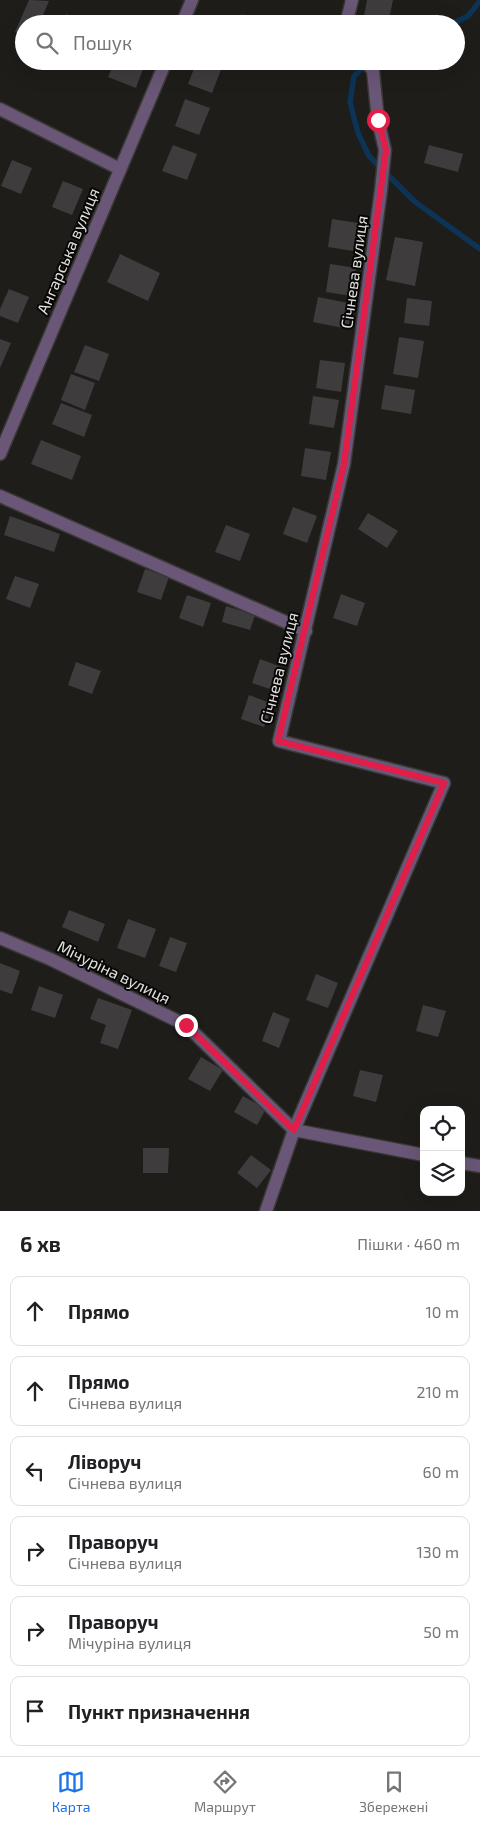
<!DOCTYPE html>
<html lang="uk">
<head>
<meta charset="utf-8">
<style>
	body { margin:0; font-family:"Exo 2",sans-serif; background:#f6f6f6; color:#202124 }
	.controls { position:absolute; right:15px; bottom:15px; display:grid; overflow:hidden; border-radius:10px; box-shadow:0 5px 20px #0002 }
	.controls button { width:45px; height:45px; display:grid; place-items:center; padding:0; border:0; border-bottom:1px solid #e0e0e0; background:#fff; color:#202124; font:25px sans-serif }
	.stop { position:absolute; width:15px; height:15px; margin:-11px; border:4px solid #e11d48; border-radius:50%; background:#fff }
	.stop.end { background:#e11d48; border-color:#fff; box-shadow:0 1px 5px #0008 }
	.list { margin:0; padding:0; list-style:none }
	h2 { display:flex; justify-content:space-between; align-items:center; height:65px; margin:0; padding:0 20px; font-size:21px }
	h2 small { font-size:16px; font-weight:400; color:#757577 }
	.list li { display:grid; grid-template-columns:32px 1fr auto; gap:15px; align-items:center; box-sizing:border-box; height:70px; margin:0 10px 10px; padding:0 10px; border:1px solid #e0e0e0; border-radius:10px }
	.list b { display:block; font-size:19px; white-space:nowrap }
	.list p { margin:0; font-size:16px; white-space:nowrap; color:#757577 }
	.list em { font-size:16px; font-style:normal; color:#757577 }
	.icon { flex:none; width:28px; height:28px; fill:none; stroke:currentColor; stroke-width:2; stroke-linecap:round; stroke-linejoin:round }
	.map { position:relative; flex:none; width:480px; height:1211px; overflow:hidden }
	.search { position:absolute; background:#fff; box-shadow:0 5px 20px #0002; left:15px; right:15px; top:15px; height:55px; display:flex; align-items:center; gap:12px; box-sizing:border-box; padding:0 18px; border-radius:28px; color:#757577; font-size:19px }
	.sheet { height:545px; background:#fff }
	nav { display:flex; justify-content:space-around; align-items:center; box-sizing:border-box; height:70px; border-top:1px solid #e0e0e0; background:#fff; font-size:14px; color:#757577 }
	nav a { display:grid; justify-items:center; gap:2px }
	nav .on { color:#1a73e8 }
	.map>svg:first-child { display:block }
	.lines { fill:none; stroke-linecap:round; stroke-linejoin:round }
	.stream { stroke:#0d3355; stroke-width:5.5 }
	.building { fill:#3f3c3e }
	.street-casing { stroke:#393835; stroke-width:15 }
	.street { stroke:#6a5777; stroke-width:12 }
	.route { stroke:#e11d48; stroke-width:6 }
	.labels { text-anchor:middle; stroke-width:4; stroke-linejoin:round; paint-order:stroke }
	.street-label { font-size:16px; fill:#e0e0de; stroke:#080706 }
</style>
</head>
<body>
<div class="map">
<svg width="480" height="1211" viewBox="0 0 480 1211">
	<rect width="100%" height="100%" fill="#1e1d1a"/>
	<g class="lines">
		<path class="stream" d="M452 24 468 16 480 1
			M368 63 354 76 350 102 358 133 369 156 414 201 480 249"/>
	</g>
	<path class="building" d="M29 0 49 1 39 24H24V36L15 32Z
		M367 0H393L388 24 363 21Z
		M66 14 91 24H62Z
		M115 61H146L136 88 108 77Z
		M197 61H208L222 67 212 93 188 84Z
		M185 99 210 108 199 135 175 126Z
		M173 145 197 154 187 180 162 171Z
		M429 145 463 154 458 172 424 163Z
		M12 160 32 168 21 194 1 186Z
		M63 181 83 189 72 215 52 207Z
		M332 219 358 223 353 251 328 247Z
		M395 237 423 242 415 286 386 280Z
		M120 254 160 273 148 301 107 282Z
		M330 264 356 268 351 296 326 292Z
		M9 289 29 297 18 323 0 316V309Z
		M318 297 353 304 348 329 313 322Z
		M407 298 432 301 429 326 404 323Z
		M399 337 424 341 418 378 393 374Z
		M0 339 11 343 0 368Z
		M85 345 109 354 99 381 74 372Z
		M320 360 345 363 341 392 316 388Z
		M71 374 95 383 85 410 61 400Z
		M385 385 415 390 411 414 381 409Z
		M313 396 339 400 334 428 309 424Z
		M61 403 92 415 84 437 52 424Z
		M41 440 81 456 72 480 31 464Z
		M305 448 331 452 326 480 301 476Z
		M293 507 317 516 307 543 283 534Z
		M368 513 398 531 387 548 358 529Z
		M10 516 60 534 54 552 4 535Z
		M226 525 250 534 240 561 215 552Z
		M145 569 169 577 161 600 137 592Z
		M15 576 39 584 30 608 6 599Z
		M341 594 365 603 357 626 333 618Z
		M187 595 211 603 203 627 179 618Z
		M226 606 255 615 250 630 222 622Z
		M260 659 284 668 276 691 252 683Z
		M76 662 101 671 92 694 68 685Z
		M249 695 273 704 264 727 241 719Z
		M69 910 105 924 98 942 62 927Z
		M128 919 156 929 145 958 117 948Z
		M170 937 187 943 176 972 159 966Z
		M0 963 20 971 12 994 0 990Z
		M316 974 338 983 328 1008 306 1000Z
		M39 986 63 995 55 1018 31 1010Z
		M98 998 132 1010 118 1049 100 1043 106 1025 90 1019Z
		M423 1005 446 1011 438 1037 416 1031Z
		M273 1012 290 1019 279 1048 262 1041Z
		M201 1057 223 1070 210 1091 188 1079Z
		M360 1070 383 1075 376 1102 353 1096Z
		M243 1096 266 1109 257 1125 234 1112Z
		M143 1148H169L168 1173H143Z
		M251 1155 271 1170 257 1188 237 1173Z"/>
	<g class="lines">
		<defs>
			<path id="street" d="M182 24 192 0
				M236 24 242 22 258 24
				M346 24 352 0
				M0 109 120 169
				M0 454 166 61
				M0 496 306 631
				M0 938 50 959 186 1025 294 1130
				M294 1130 424 1155
				M461 1163 480 1166
				M266 1211 294 1130 444 783 279 741 344 464 381 190 385 150 378 120 373 71 366 61"/>
		</defs>
		<use href="#street" class="street-casing"/>
		<use href="#street" class="street"/>
	</g>
	<g class="lines">
		<path class="route" d="M186 1025 294 1130 444 783 278 741 344 464 386 150 378 120"/>
	</g>
	<g class="labels">
		<g class="street-label">
			<text transform="translate(68 251) rotate(-67)" y="6">Ангарська вулиця</text>
			<text transform="translate(354 272) rotate(-82)" y="6">Січнева вулиця</text>
			<text transform="translate(279 668) rotate(-76)" y="6">Січнева вулиця</text>
			<text transform="translate(114 972) rotate(26)" y="6">Мічуріна вулиця</text>
		</g>
	</g>
</svg>
<div class="controls">
<button><svg class="icon" aria-label="locate" viewBox="0 0 24 24"><circle cx="12" cy="12" r="6"/><path d="M12 2v4M12 18v4M2 12h4M18 12h4"/></svg></button>
<button><svg class="icon" aria-label="layers" viewBox="0 0 24 24"><path d="M12 4l9 5-9 5-9-5zM3 14l9 5 9-5"/></svg></button>
</div>
<div class="stop" style="left:378px;top:120px"></div>
<div class="stop end" style="left:186px;top:1025px"></div>
<div class="search"><svg class="icon" aria-label="search" viewBox="0 0 24 24"><circle cx="10" cy="10" r="6"/><path d="M15 15l6 6"/></svg>Пошук</div>
</div>
<section class="sheet">
<h2>6 хв<small>Пішки · 460 m</small></h2>
<ul class="list">
<li><svg class="icon" aria-label="ahead" viewBox="0 0 24 24"><path d="M12 20V5M6 11l6-6 6 6"/></svg><div><b>Прямо</b></div><em>10 m</em></li>
<li><svg class="icon" aria-label="ahead" viewBox="0 0 24 24"><path d="M12 20V5M6 11l6-6 6 6"/></svg><div><b>Прямо</b><p>Січнева вулиця</p></div><em>210 m</em></li>
<li><svg class="icon" aria-label="left" viewBox="0 0 24 24"><path d="M17 20v-9H6M10 6l-5 5 5 5"/></svg><div><b>Ліворуч</b><p>Січнева вулиця</p></div><em>60 m</em></li>
<li><svg class="icon" aria-label="right" viewBox="0 0 24 24"><path d="M7 20v-9h11M14 6l5 5-5 5"/></svg><div><b>Праворуч</b><p>Січнева вулиця</p></div><em>130 m</em></li>
<li><svg class="icon" aria-label="right" viewBox="0 0 24 24"><path d="M7 20v-9h11M14 6l5 5-5 5"/></svg><div><b>Праворуч</b><p>Мічуріна вулиця</p></div><em>50 m</em></li>
<li><svg class="icon" aria-label="arrive" viewBox="0 0 24 24"><path d="M6 21V4h12l-3 4 3 4H6"/></svg><div><b>Пункт призначення</b></div></li>
</ul>
</section>
<nav>
<a class="on"><svg class="icon" aria-label="map" viewBox="0 0 24 24"><path d="M3 6l6-2 6 2 6-2v14l-6 2-6-2-6 2zM9 4v14M15 6v14"/></svg>Карта</a>
<a><svg class="icon" aria-label="directions" viewBox="0 0 24 24"><path d="M12 3l9 9-9 9-9-9zM9 14v-3h6M13 9l2 2-2 2"/></svg>Маршрут</a>
<a><svg class="icon" aria-label="saved" viewBox="0 0 24 24"><path d="M7 4h10v16l-5-4-5 4z"/></svg>Збережені</a>
</nav>
</body>
</html>
